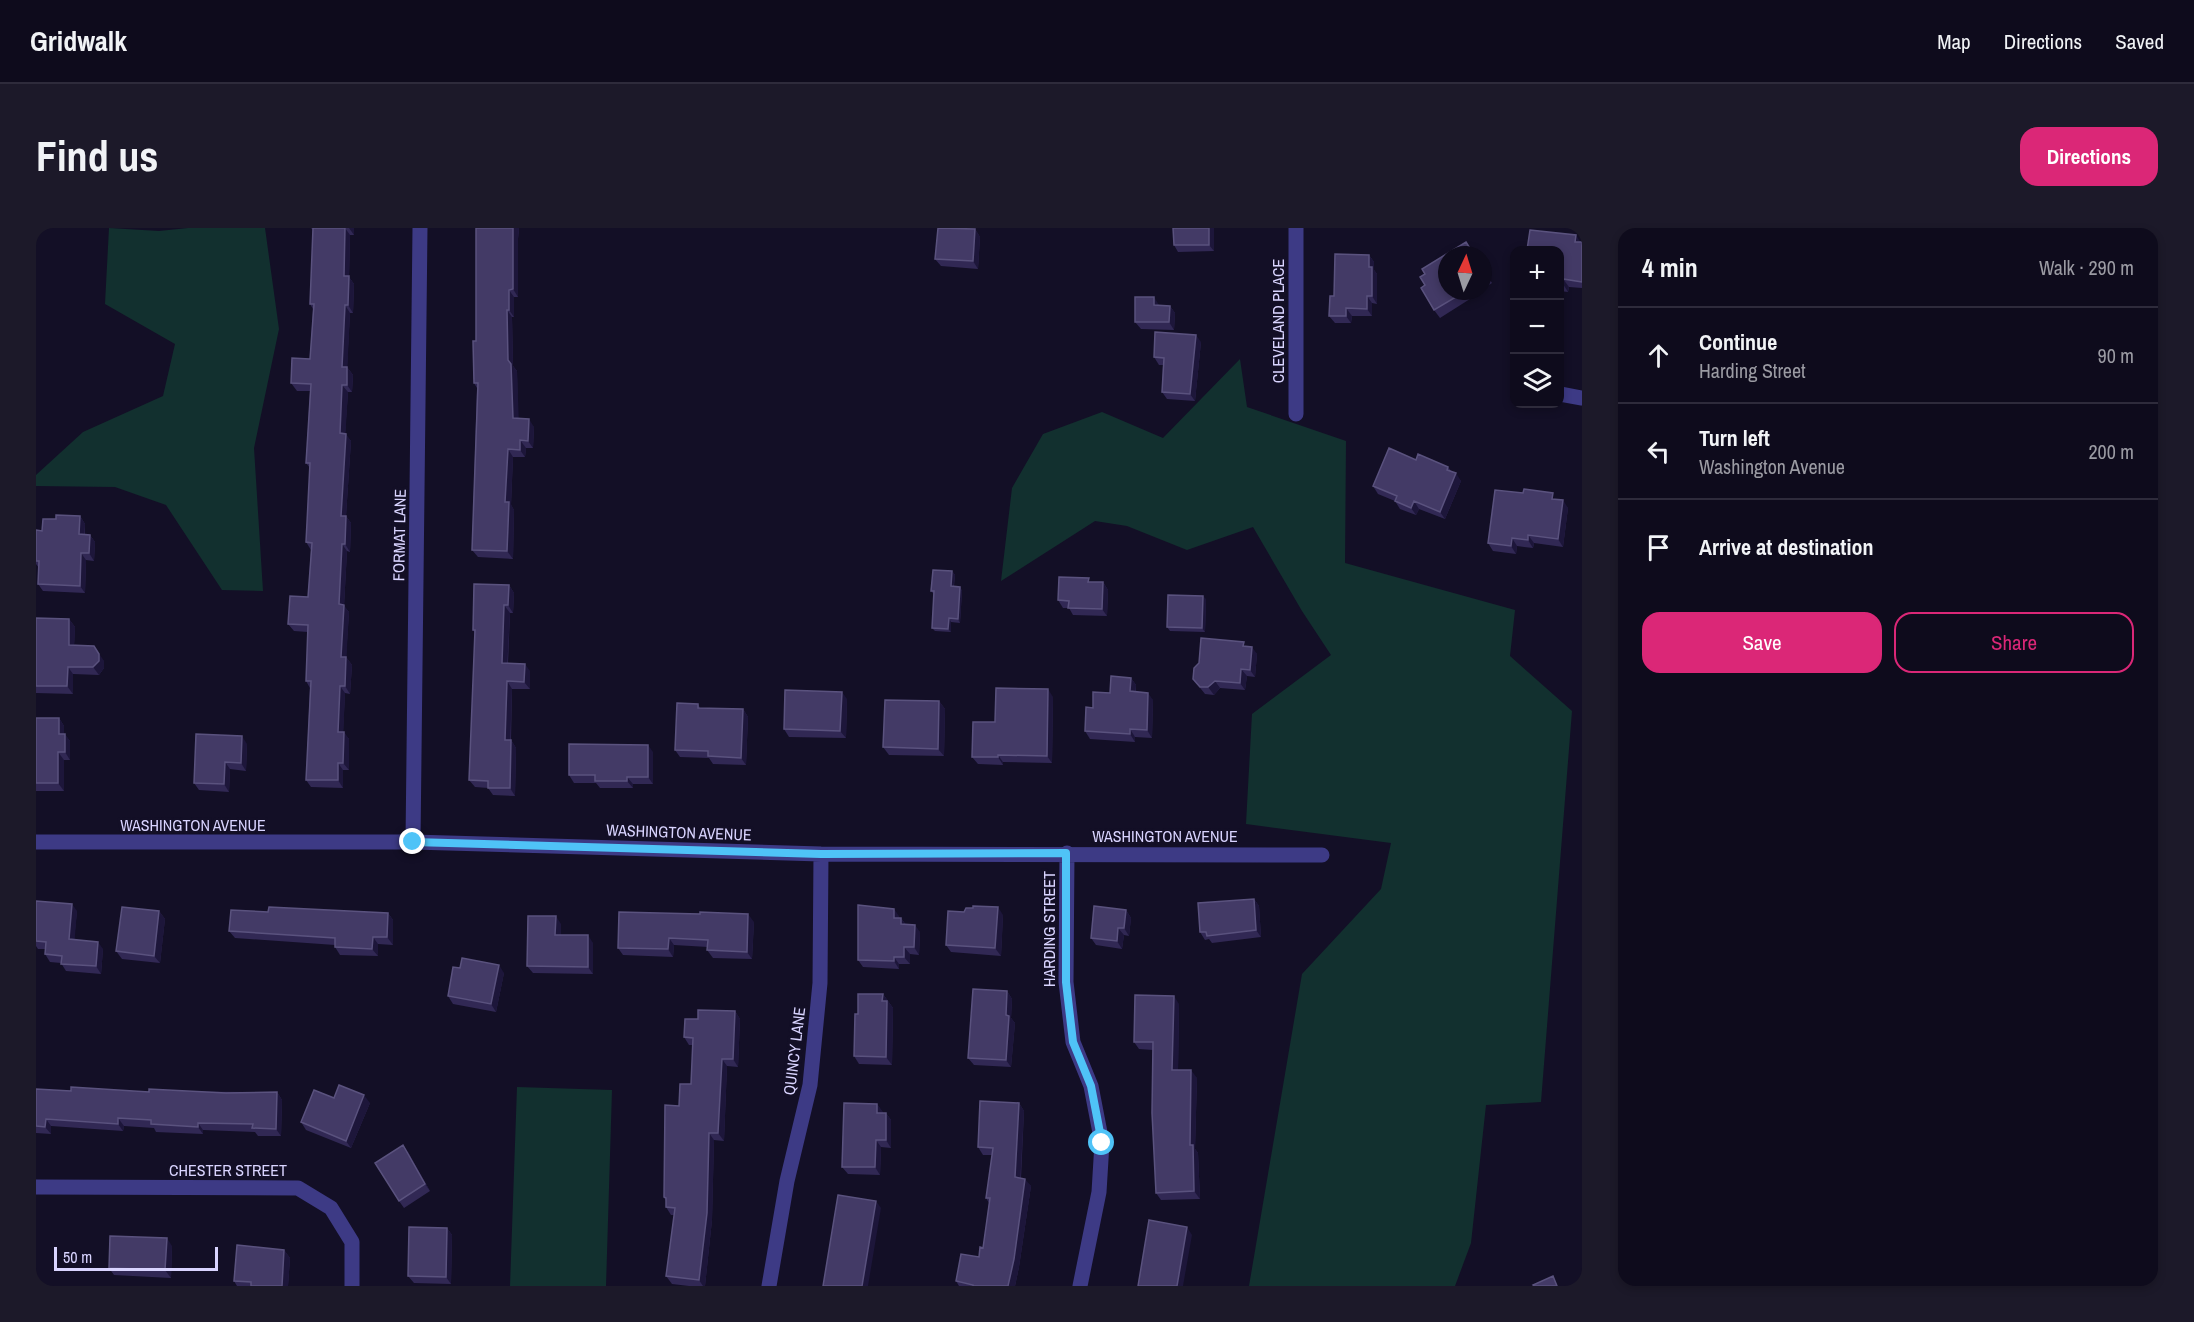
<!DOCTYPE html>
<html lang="en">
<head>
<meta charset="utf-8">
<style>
	body { margin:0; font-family:"Archivo Narrow",sans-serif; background:#1c1929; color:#f1f3f6 }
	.controls { position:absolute; right:18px; top:18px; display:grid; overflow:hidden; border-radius:12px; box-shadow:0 3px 9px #0003 }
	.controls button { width:54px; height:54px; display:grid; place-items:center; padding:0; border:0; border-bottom:2px solid #2e2b3b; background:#0e0b1c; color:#f1f3f6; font:30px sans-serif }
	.compass { position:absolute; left:1402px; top:18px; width:54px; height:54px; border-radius:50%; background:#0e0b1c; box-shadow:0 3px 9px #0003; rotate:4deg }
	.scale { position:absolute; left:18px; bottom:15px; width:164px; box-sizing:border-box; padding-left:6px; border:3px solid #d9d4ff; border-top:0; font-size:16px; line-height:21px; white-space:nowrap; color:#d9d4ff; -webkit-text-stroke:4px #130f26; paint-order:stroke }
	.stop { position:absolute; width:18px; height:18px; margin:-14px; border:4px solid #4fc3f7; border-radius:50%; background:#fff }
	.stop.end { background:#4fc3f7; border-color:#fff; box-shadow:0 2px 6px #0008 }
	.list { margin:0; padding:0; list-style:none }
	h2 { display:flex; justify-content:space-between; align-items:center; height:78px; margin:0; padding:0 24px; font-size:26px }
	h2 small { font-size:20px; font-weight:400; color:#9b9ba3 }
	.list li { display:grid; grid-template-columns:39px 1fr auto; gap:18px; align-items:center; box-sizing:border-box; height:96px; padding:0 24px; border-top:2px solid #2e2b3b }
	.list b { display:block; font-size:22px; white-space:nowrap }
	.list p { margin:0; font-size:20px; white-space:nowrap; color:#9b9ba3 }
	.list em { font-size:20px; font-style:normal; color:#9b9ba3 }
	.actions { display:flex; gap:12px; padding:18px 24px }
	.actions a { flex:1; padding:14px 0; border:2px solid #db2777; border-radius:18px; text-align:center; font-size:21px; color:#db2777 }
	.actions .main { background:#db2777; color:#fff }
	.icon { flex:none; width:33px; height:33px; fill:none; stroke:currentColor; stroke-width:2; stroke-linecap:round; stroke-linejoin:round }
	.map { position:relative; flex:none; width:1546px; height:1058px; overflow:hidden; border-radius:18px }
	header { display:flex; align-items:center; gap:36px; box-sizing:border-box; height:84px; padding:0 30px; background:#0e0b1c; border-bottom:2px solid #2e2b3b }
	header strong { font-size:28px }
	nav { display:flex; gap:33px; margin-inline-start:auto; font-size:21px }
	.intro { display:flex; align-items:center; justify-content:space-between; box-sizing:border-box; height:144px; padding:0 36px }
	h1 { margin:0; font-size:42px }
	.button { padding:15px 27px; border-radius:18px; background:#db2777; color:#fff; font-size:21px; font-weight:700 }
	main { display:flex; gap:36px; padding:0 36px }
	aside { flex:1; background:#0e0b1c; border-radius:18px; box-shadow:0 3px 9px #0003 }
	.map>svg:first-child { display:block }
	.green { fill:#12302f }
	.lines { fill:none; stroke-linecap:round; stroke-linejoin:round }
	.street { stroke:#3d3a85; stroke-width:15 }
	.wall { fill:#312854 }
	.shaded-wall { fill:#1d163a }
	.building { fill:#433a66; stroke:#5a527e; stroke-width:1.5 }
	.route { stroke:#4fc3f7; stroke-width:8 }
	.labels { text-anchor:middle; stroke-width:6; stroke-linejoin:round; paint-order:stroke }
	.street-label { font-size:16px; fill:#d9d4ff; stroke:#130f26 }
</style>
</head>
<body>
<header>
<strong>Gridwalk</strong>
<nav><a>Map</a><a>Directions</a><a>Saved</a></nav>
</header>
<div class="intro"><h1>Find us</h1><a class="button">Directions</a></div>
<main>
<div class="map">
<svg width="1546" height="1058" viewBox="0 0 1546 1058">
	<rect width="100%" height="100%" fill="#130f26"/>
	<path class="green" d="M73 0 123 3 152 0H229L243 101 218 220 227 363 186 362 130 277 79 259 0 258V247L47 204 127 168 139 116 69 76Z
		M1204 131 1211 179 1310 213 1309 335 1479 382 1474 428 1536 483 1505 874 1450 877 1435 1015 1419 1058H1213L1266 746 1345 661 1355 615 1210 596 1216 486 1295 427 1266 383 1217 299 1151 322 1091 298 1059 293 965 353 976 260 1007 206 1066 184 1127 210Z
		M481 859 576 862 570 1058H474Z"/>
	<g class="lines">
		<path class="street" d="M1524 166 1546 170
			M1260 186V0
			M0 614H377L785 626 1286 627
			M377 614 384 0
			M1031 625 1030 754 1037 814 1055 858 1066 915 1063 964 1044 1058
			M0 959 262 960 295 980 316 1014V1058
			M733 1058 751 953 774 857 784 755 785 626"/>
	</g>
	<path class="wall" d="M275 0H318V7H314L313 49 318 56 317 85H314L311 139 317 147 316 164H312L309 206 315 213 310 288 315 295 314 324 311 323 308 378 313 384 310 429 316 437 314 466 309 465 307 504 313 511V542H307V560L275 559 270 552 274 460 270 453 272 404 258 403 252 396 272 369 275 322 270 314 274 240 270 235 274 163H261L255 155 274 131 277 81 274 76 277 2Z
		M440 0H483L482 11V69H478V89H476L477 138 481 143 482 191 498 199 497 220H490L489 229H477L475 277 478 282 477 331 442 329 436 322 441 160 438 155 440 113Z
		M1178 0V23L1142 24 1138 17Z
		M939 1 944 9 942 41 905 38 899 31Z
		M1545 14H1546V60L1533 59 1532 64 1524 63V22Z
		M1333 27 1338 34V42L1341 46V76L1336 75V88H1316L1315 95H1299L1293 88 1298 68Z
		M1447 41 1456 55 1447 61Z
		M1411 63H1445V64L1404 90 1398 82Z
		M1123 77 1134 78 1139 85 1138 102 1105 101 1099 94Z
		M1165 114 1159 173 1131 171 1126 164 1127 137H1123L1118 129Z
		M1380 232 1412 239 1416 244 1425 253 1409 291 1383 281 1380 287 1364 281 1359 273 1342 266 1337 258Z
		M1522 271 1532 280 1527 319 1498 315 1497 320 1481 318 1480 326 1457 323 1452 315Z
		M44 288 49 296V307H54L59 314 58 333 50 332 49 365 7 363 2 356 3 340 0 336V302L6 303 20 291Z
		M916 343 919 347 918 358 924 359 926 363 924 395 915 394V404L899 403 896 400 898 366 895 363Z
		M1056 354H1067L1072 362 1071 388 1037 387 1033 380H1027L1022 372Z
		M473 357 478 365 477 385H474L472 435 494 443V461H476L475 512 480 520 479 568 457 567 452 560 439 559 433 552 439 405 437 402Z
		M1170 371 1169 404 1134 403 1131 399Z
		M0 390 33 391 39 399 38 417 68 433V440L63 447 37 446V466L0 465Z
		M1211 418 1221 426 1219 449 1211 448 1209 462 1184 460 1178 467 1169 466 1157 451Z
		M1095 450 1100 457V464L1117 472 1116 510 1099 509V514L1054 511 1049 503 1057 480 1074 465Z
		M1017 469 1016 535 967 534V537L942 536 936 529 959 494Z
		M811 471 810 510 753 509 748 501Z
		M903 473 909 481 908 528 853 527 847 519Z
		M662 476 664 480 707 481 712 489 710 537 677 536 673 530 644 529 639 522Z
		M0 490H23L28 498V506L34 513V532H28V563H0Z
		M211 516 210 543 194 541 193 564 163 562 158 555Z
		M617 524V556H597V560H564L560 555H538L533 547Z
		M1218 671 1223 678 1225 709 1176 715 1173 711 1169 712 1164 704Z
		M0 673 41 683 38 712 67 721 65 746 30 743 25 735 14 734 9 726 10 721H2L0 718Z
		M1090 682 1095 690 1093 708 1088 707 1086 721 1060 717 1055 710Z
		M123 683 129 691 124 735 86 731 80 723Z
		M232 684 352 685 357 692V717L342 716V728L304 727 299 719V717L199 710 193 703Z
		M967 687 965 728 915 724 910 717Z
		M863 688V690H865L870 697 884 704 883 727 874 726V736H863V741L827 739 822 732Z
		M718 694 716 731 677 730 671 722 672 719 638 717 637 729 587 727 582 720Z
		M525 696V707L557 715V746L497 745 491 738Z
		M424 740 468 745 460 784 417 776 412 768Z
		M971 763 976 771 975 790 979 795 975 839 938 837 932 830Z
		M847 766 857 780 856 837 823 836 818 828 822 786Z
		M1143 776 1142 842 1161 850 1159 921 1162 925 1164 971 1125 972 1120 965 1117 822 1103 821 1098 814Z
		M699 783 704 791 702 839 691 838 688 913 678 912 676 992 669 1058H653L636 1056 630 1048 638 987H635L630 979V973L628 969 643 878 655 856 657 817H653L648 809 662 791Z
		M0 861 35 863 241 864 246 872 245 908H222L219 904 167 902V906L120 904 118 900 88 898 87 903 15 898V906L0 905Z
		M334 875 315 920 270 902 265 894Z
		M983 875 988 883 985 950 995 958 983 1039 979 1058H923L920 1053 943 1029 947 1020 953 975 950 970 956 927H947L942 919Z
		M841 876 847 885H850L855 892V920L845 919 844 947 812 946 806 939Z
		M372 924 394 963 368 980 363 973Z
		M411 1000 416 1007 415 1056 378 1055 372 1048Z
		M136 1018 135 1050 78 1047 73 1040Z
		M248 1022 254 1030 252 1058H201L198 1053Z"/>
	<path class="shaded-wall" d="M309 0 314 7 313 49 318 56 317 85 312 77 308 48Z
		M313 0H318V7Z
		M477 0H483L482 11V69L477 61Z
		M1173 0H1178V23L1173 17Z
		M939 1 944 9 942 41 937 33Z
		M1540 7 1545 15 1539 14Z
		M1333 27 1338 34V42L1341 46V76L1336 68 1333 39Z
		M1527 51 1533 59 1532 64 1527 56Z
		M473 62 478 69V89L473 82Z
		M1331 68 1336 75V88L1331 81Z
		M1118 69 1123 77V85L1118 77Z
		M309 77 314 85 311 147 306 139Z
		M1134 78 1139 85 1138 102 1133 94Z
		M1310 80 1316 88 1315 95 1310 88Z
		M471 82 476 89 477 138 481 143 483 198 477 190 472 132Z
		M1160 107 1165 114 1159 173 1154 166Z
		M311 139 317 147 316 164 311 157Z
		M306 157 312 164 309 213 304 205Z
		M493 191 498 199 497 220 492 213Z
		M310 206 315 213 310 288 315 295 314 324 309 316 305 288Z
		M484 212 490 220 489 229 484 222Z
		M472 221 477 229 475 276 478 282 477 331 471 323 469 274Z
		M1420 245 1425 253 1409 291 1404 284Z
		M1527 272 1532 280 1527 319 1522 311Z
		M1378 273 1383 281 1380 287 1375 280Z
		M44 288 49 296 48 314 43 306Z
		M54 307 59 314 58 333 53 325Z
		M1492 307 1498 315 1497 320 1492 312Z
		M1476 310 1481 318 1480 326 1475 318Z
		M306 316 311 323 308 378 313 384 310 437 305 429 303 376Z
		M45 325 50 332 49 365 44 358Z
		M916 343 919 347 917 362 915 358Z
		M1067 354 1072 362 1071 388 1066 381Z
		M473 357 478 365 477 385 472 377Z
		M924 359 926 363 924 395 922 391Z
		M1167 368 1170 371 1169 404 1166 400Z
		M468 377 474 385 471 442 466 435Z
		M913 390 915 394V404L912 401Z
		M33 391 39 399 38 424 33 417Z
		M58 418 68 433V440L63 447 57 439Z
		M1216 419 1221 426 1219 449 1214 442Z
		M310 429 316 437 314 466 309 458Z
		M489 436 494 443V461L488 454Z
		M32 439 37 446V466L31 458Z
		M1205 441 1211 448 1209 462 1204 455Z
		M1095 450 1100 457 1099 471 1094 463Z
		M471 453 476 461 474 520 469 512Z
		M1179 453 1184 460 1178 467 1172 459Z
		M304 458 309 465 307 511 302 504Z
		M1012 461 1017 469 1016 535 1011 528Z
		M806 464 811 471 810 510 804 503Z
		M1112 465 1117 472 1116 510 1111 502Z
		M903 473 909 481 908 528 902 521Z
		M707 481 712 489 710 537 705 530Z
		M23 490 28 498V513L23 506Z
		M1094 501 1099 509V514L1094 506Z
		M308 504 313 511V542L307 535Z
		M29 506 34 513V532L29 524Z
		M206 508 211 516 210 543 205 535Z
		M475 512 480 520 479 568 474 560Z
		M612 517 617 524V556L612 549Z
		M22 524 28 532V563L22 555Z
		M962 527 967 534V537L962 529Z
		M189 534 194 541 193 564 188 556Z
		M302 535 307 542V560L302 552Z
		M591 549 597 556V560L591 553Z
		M1218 671 1223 678 1225 709 1220 702Z
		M36 676 41 683 38 719 33 711Z
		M962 679 967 687 965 728 959 720Z
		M858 681 863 688V697L858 690Z
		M1090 682 1095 690 1093 708 1088 700Z
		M123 683 129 691 124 735 118 728Z
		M352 685 357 692V717L351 709Z
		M712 686 718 694 716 731 711 724Z
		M520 688 525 696V715L519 707Z
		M865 690 870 697 865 696Z
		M879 697 884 704 883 727 878 719Z
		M1082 700 1088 707 1086 721 1081 713Z
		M552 707 557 715V746L552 739Z
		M337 709 342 716V728L336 721Z
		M633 710 638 717 637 729 632 721Z
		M62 714 67 721 65 746 60 738Z
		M868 719 874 726V736L868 729Z
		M858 729 863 736V741L858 733Z
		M463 737 468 745 460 784 455 776Z
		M971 763 976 771 975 790 979 795 975 839 970 832V787Z
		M847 766 857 780 856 837 850 829Z
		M1138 768 1143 776 1142 849 1136 842Z
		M699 783 704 791 702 839 697 831Z
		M686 831 691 838 688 913 682 905Z
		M1155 842 1161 850 1159 921 1162 925 1164 971 1158 963 1154 917Z
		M241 864 246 872 245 908 240 901Z
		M328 867 334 875 315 920 310 913Z
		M983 875 988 883 984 957 979 949Z
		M841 876 847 884 846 892 841 885Z
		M850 885 855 892V920L850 912Z
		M82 890 88 898 87 903 82 896Z
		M10 891 15 898V906L9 899Z
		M162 895 167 902V906L162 899Z
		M673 905 678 912 676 992 669 1058H667L663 1052Z
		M840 912 845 919 844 947 839 939Z
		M367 917 372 924 394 963 389 956Z
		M989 951 995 958 983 1039 979 1058H972Z
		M840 973 845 980 832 1058H826Z
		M1151 999 1156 1007 1147 1058H1141Z
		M411 1000 416 1007 415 1056 410 1049Z
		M131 1010 136 1018 135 1050 129 1042Z
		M248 1022 254 1030 252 1058H246Z"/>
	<path class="building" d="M277 0H309L308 48H313L312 77H309L306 139H311V157H306L304 205 310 206 305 288H310L309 316H306L303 376 308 377 305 429H310L309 458H304L302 504H308L307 535H302V552H270L275 453H270L272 397 252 396 254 368 272 369 276 315 270 314 274 235H270L275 156 255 155 256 130 274 131 278 76H274Z
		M440 0H477V61L473 62V82H471L472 132 475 136 477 190 493 191 492 213 484 212V222L472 221 469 274H473L471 323 436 322 442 155H438L437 113H440Z
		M902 0 939 1 937 33 899 31Z
		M1137 0H1173V17H1138Z
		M1494 2 1540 7 1539 14H1546V54L1527 51V56H1524V22H1491Z
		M1430 14 1438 27H1411V63H1430L1398 82 1385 60 1389 57 1384 49 1389 46 1386 41Z
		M1299 26 1333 27V39H1336V68H1331V81L1310 80V88H1293L1294 68H1298Z
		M1447 42 1451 48 1447 50Z
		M1099 69H1118V77L1134 78 1133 94H1099Z
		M1119 104 1160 107 1154 166 1126 164 1128 130 1118 129Z
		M1353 220 1380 232 1382 226 1412 239 1411 242 1420 245 1404 284 1378 273 1375 280 1359 273 1361 268 1337 258Z
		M1488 261 1517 265 1516 271 1527 272 1522 311 1492 307V312L1476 310 1475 318 1452 315 1459 262 1487 265Z
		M20 287 44 288 43 306 54 307 53 325H45L44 358 2 356 3 333H0V302L6 303 7 291H20Z
		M897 342 916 343 915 358 924 359 922 391 913 390 912 401 896 400 898 363H895Z
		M1023 349 1053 350 1052 354H1067L1066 381 1032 380 1033 373 1022 372Z
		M438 356 473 357 472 377H468L466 435 489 436 488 454 471 453 469 512H475L474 560H452V553L433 552 439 402H437Z
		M1132 367 1167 368 1166 400 1131 399Z
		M0 390 33 391V417L58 418 63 426V433L57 439H32L31 458H0Z
		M1165 410 1208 414 1207 418 1216 419 1214 442 1205 441 1204 455 1179 453 1172 459H1164L1157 451 1158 440 1163 435Z
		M1075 448 1095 450 1094 463 1112 465 1111 502 1094 501V506L1049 503 1050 479 1057 480V464L1074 465Z
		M960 460 1012 461 1011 528 962 527V529H936L937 494H959Z
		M749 462 806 464 804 503 748 501Z
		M849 472 903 473 902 521 847 519Z
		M641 475 662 476V480L707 481 705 530 672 528V523L639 522Z
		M0 490H23V506H29V524H22V555H0Z
		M160 506 206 508 205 535 189 534 188 556 158 555Z
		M533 516 612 517V549H591V553H559V547H533Z
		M1218 671 1220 702 1171 708 1170 704H1164L1162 675Z
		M0 673 36 676 33 711 62 714 60 738 25 736 26 728 9 726 10 714 0 713Z
		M822 677 858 681V690H865V696L879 697 878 719H868V729H858V733L822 732Z
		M937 678 962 679 959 720 910 717 912 683 928 684 930 680H937Z
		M1058 678 1090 682 1088 700H1082L1081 713 1055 710Z
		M86 679 123 683 118 728 80 723Z
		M233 679 352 685 351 709H337L336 721 299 719V710L193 703 195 682 232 684Z
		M583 684 664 686V684L712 686 711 724 671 722 672 712 633 710 632 721 582 720Z
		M492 688H520L519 707H552V739L491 738Z
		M426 730 463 737 455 776 412 768 417 739 424 740Z
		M937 761 971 763 970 787 973 788 970 832 932 830Z
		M822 766H847L846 773H851L850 829 818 828 819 786H822Z
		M1099 767 1138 768 1136 842H1155L1154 917H1157L1158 963 1120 965 1116 885 1117 814H1098Z
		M662 782 699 783 697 831H686L682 905H673L671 985 663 1052 630 1048 639 980 630 979V970L628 969 629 877 643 878 644 856H655L657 810 648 809 649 791H662Z
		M303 857 328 867 310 913 265 894 278 862 298 870Z
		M35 859 113 864V861L190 865 241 864 240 901 216 900 217 896 162 895V899L115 896V892L82 890V896L10 891 9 899 0 898V861L35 863Z
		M944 873 983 875 979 949 989 951 978 1031 972 1058H937V1057L920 1053 925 1026 943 1029 944 1019 947 1020 954 970H950L957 920 942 919Z
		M808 875 841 876V885H850V912H840L839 939H806Z
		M367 917 389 956 363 973 339 935Z
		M802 967 840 973 826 1058H787Z
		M1113 992 1151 999 1141 1058H1102Z
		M373 999 411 1000 410 1049 372 1048Z
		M74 1008 131 1010 129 1042 73 1040Z
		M201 1017 248 1022 246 1058H215V1054L198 1053Z
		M1517 1048 1521 1058H1498L1497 1057Z"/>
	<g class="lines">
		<path class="route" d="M377 614 785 626 1030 625V754L1037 814 1055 858 1066 915"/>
	</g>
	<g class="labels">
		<g class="street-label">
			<text transform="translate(1242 93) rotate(-90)" y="6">CLEVELAND PLACE</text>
			<text transform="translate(363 307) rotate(-89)" y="6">FORMAT LANE</text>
			<text x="157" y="603">WASHINGTON AVENUE</text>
			<text transform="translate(643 604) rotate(2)" y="6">WASHINGTON AVENUE</text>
			<text x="1129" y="614">WASHINGTON AVENUE</text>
			<text transform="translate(1013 701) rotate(-90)" y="6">HARDING STREET</text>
			<text transform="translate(758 823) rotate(-83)" y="6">QUINCY LANE</text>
			<text x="192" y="948">CHESTER STREET</text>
		</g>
	</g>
</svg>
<div class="controls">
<button>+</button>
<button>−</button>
<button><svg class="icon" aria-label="layers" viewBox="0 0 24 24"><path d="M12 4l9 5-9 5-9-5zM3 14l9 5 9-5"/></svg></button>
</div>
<svg class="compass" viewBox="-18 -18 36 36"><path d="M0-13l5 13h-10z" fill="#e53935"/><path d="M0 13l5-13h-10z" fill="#9b9ba3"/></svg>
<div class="scale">50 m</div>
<div class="stop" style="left:1066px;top:915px"></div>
<div class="stop end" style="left:377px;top:614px"></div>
</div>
<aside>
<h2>4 min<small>Walk · 290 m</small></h2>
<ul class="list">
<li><svg class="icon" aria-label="ahead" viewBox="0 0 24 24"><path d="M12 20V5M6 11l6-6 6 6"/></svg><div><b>Continue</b><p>Harding Street</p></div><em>90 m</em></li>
<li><svg class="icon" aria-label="left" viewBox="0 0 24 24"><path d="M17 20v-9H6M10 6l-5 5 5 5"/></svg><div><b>Turn left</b><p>Washington Avenue</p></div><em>200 m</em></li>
<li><svg class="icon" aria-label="arrive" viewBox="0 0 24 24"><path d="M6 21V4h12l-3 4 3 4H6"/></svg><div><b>Arrive at destination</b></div></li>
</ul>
<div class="actions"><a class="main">Save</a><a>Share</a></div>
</aside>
</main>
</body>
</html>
